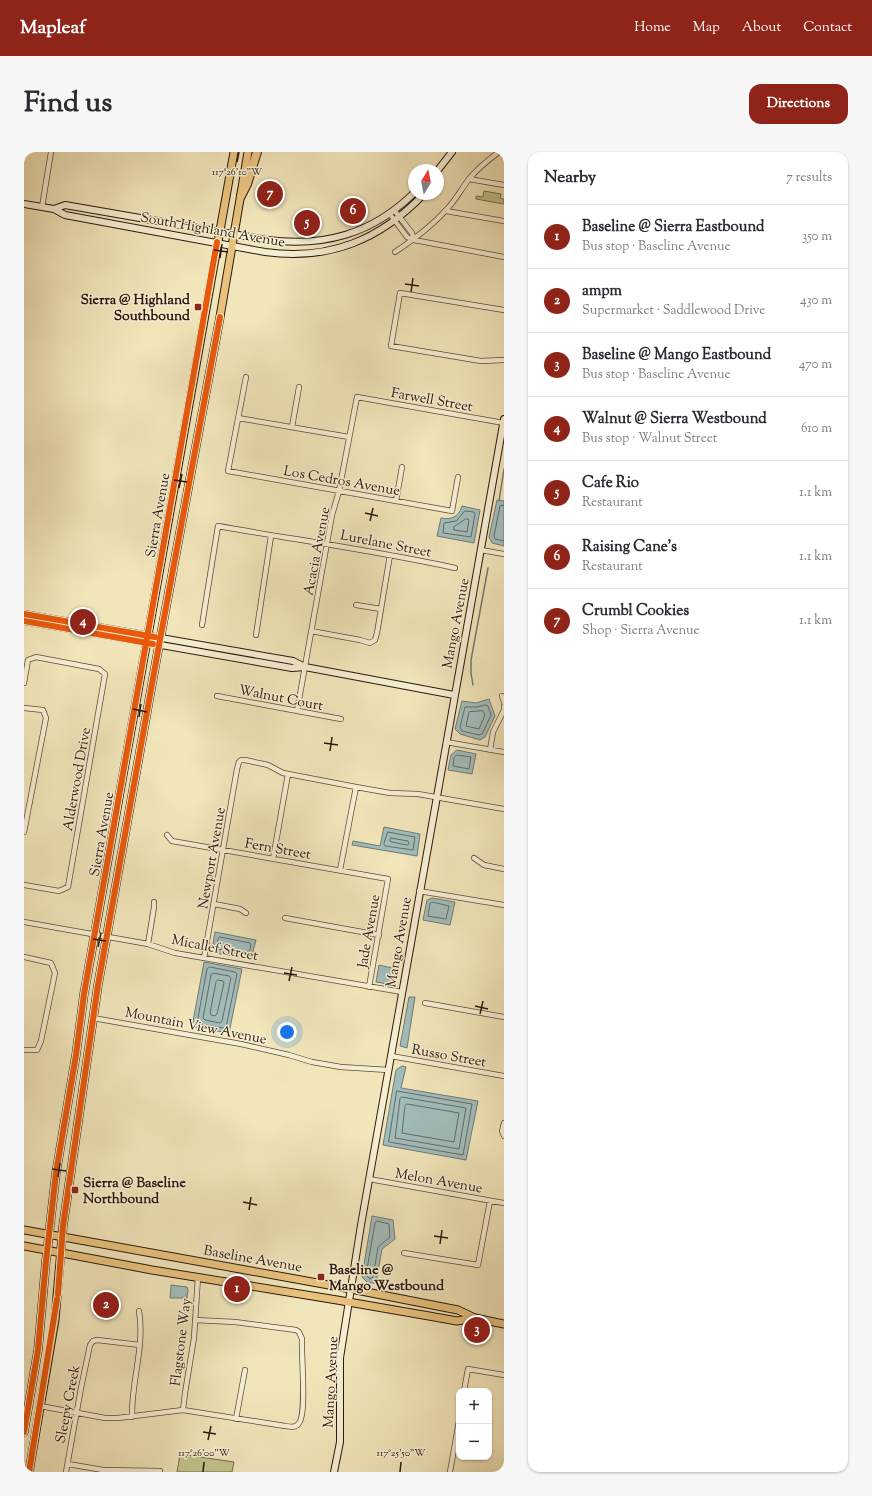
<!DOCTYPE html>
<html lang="en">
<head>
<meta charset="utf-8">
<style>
	body { margin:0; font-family:"Sorts Mill Goudy",serif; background:#f7f7f7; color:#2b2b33 }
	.controls { position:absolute; right:12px; bottom:12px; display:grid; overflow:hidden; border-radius:8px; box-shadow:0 1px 3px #0004 }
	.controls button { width:36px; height:36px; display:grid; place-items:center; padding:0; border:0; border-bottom:1px solid #e1e1e2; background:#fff; color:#2b2b33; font:20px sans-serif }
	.compass { position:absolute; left:384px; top:12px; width:36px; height:36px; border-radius:50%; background:#fff; box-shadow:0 1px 3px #0004; rotate:10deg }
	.you { position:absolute; left:263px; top:880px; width:14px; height:14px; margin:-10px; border:3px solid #fff; border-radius:50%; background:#1a73e8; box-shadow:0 0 0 6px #1a73e833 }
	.badge { display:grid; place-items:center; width:26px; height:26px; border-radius:50%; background:#8f2418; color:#fff; font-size:13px; font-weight:700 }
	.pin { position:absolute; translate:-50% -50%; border:2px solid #fff; box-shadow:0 1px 4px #0006 }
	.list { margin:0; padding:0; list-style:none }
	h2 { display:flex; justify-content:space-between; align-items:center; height:52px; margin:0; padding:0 16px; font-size:17px }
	h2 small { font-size:13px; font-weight:400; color:#7c7c81 }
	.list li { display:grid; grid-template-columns:26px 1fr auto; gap:12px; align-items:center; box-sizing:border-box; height:64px; padding:0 16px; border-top:1px solid #e1e1e2 }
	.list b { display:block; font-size:15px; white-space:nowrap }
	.list p { margin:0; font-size:13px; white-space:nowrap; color:#7c7c81 }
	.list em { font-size:13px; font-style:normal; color:#7c7c81 }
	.map { position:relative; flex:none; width:480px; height:1320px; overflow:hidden; border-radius:12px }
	header { display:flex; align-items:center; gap:24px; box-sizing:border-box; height:56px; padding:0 20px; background:#8f2418; color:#fff }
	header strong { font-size:19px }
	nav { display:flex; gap:22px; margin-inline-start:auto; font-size:14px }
	.intro { display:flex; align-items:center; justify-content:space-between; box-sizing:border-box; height:96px; padding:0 24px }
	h1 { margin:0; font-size:28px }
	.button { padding:10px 18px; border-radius:12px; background:#8f2418; color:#fff; font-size:14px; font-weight:700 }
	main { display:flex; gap:24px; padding:0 24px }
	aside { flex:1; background:#fff; border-radius:12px; box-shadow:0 1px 3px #0004 }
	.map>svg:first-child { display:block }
	.green { fill:#c2c28a; stroke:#766d4c }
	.water { fill:#a1bcbb; stroke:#727a75 }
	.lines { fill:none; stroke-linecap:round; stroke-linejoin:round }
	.shore { stroke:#666a64; stroke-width:1 }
	.stream { stroke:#727a75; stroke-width:1.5 }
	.street-casing { stroke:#5c4b38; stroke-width:6 }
	.secondary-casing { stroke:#2b180d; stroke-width:8 }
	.primary-casing { stroke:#2b180d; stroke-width:9 }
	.highway-casing { stroke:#2b180d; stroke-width:10 }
	.street { stroke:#f6eed2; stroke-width:4.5 }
	.secondary { stroke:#f6eed2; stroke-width:6 }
	.primary { stroke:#e8c27d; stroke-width:7 }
	.highway { stroke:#e8c27d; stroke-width:8 }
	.cycleway-casing { stroke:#f6eed2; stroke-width:8 }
	.cycleway { stroke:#e8590c; stroke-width:6 }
	.ticks { fill:none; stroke:#2b180d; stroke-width:1.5 }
	.poi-dot { fill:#8f2418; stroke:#f6eed2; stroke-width:1.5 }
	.labels { text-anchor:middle; stroke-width:3; stroke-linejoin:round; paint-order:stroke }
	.street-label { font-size:14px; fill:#2b180d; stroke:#f6eed2 }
	.poi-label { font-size:14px; font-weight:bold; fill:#2b180d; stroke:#f6eed2; text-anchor:start }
	.ticks-label { font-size:10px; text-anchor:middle; fill:#2b180d; stroke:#f6eed2; stroke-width:3; stroke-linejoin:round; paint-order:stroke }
</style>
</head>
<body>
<header>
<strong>Mapleaf</strong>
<nav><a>Home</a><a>Map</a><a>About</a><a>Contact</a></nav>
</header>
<div class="intro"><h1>Find us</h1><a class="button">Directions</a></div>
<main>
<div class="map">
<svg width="480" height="1320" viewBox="0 0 480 1320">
	<rect width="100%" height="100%" fill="#f1e5ba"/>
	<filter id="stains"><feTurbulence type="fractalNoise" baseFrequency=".005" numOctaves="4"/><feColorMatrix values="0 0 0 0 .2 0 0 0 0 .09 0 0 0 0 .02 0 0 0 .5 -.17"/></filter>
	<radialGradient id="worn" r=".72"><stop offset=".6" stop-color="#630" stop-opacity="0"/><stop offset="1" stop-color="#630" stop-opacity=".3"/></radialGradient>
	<path class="green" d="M460 39 477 42 476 46 480 47V52L452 47V44L459 45Z
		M156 1302 210 1310 208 1320H153Z"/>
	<path class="water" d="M473 348 480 349V394L468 391 465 385Z
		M438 354 456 358 450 391 413 384 417 366C427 368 435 365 438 354Z
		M465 547 471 564 461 585 456 588 436 582 431 577 438 549 452 551Z
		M433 598 452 602 448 622 424 618 427 603Z
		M360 675 396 682 393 704 328 693 329 689 356 694Z
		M408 746 431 750 426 773 399 768 403 748Z
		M191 780 232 788 227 807 191 801 188 798Z
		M180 810 218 817 205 881 168 875Z
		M355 813 373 817 370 833 352 830Z
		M385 845H391L383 896 376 894Z
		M378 914 382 915 377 936 454 949 442 1008 359 993 372 918Z
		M348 1064 369 1068 371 1087 358 1097 352 1131H344L338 1125Z
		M147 1133 163 1135 164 1138 163 1146H146Z"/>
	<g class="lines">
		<path class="shore" d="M480 353 476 354 470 384 471 387 480 389
			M441 359 450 360 451 362 447 385 419 381 420 371 432 369Z
			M442 367H444L445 368 443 380 430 378V375Z
			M461 553 464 554 467 563 458 582 455 583 438 579 436 575 441 555H453Z
			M459 559 461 563 455 577 442 574 445 560Z
			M433 603 447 605 445 617 429 614 430 606Z
			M364 680 391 685 389 698 361 694 360 692Z
			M367 686 384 689 385 692 383 693 368 690 366 689Z
			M408 750 425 754 422 767 404 764 406 752Z
			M196 785 226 791 227 793 225 801 223 802 194 797 193 796 194 787Z
			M186 815 211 820 213 822 202 875 200 876 175 872 173 871 183 817Z
			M189 821 205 824 207 826 198 869 196 871 181 868 179 866 187 823Z
			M194 828 199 829 200 831 193 862 191 864 187 863 186 861 192 830Z
			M373 939 448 952 439 1003 365 990Z
			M378 945 442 956 435 997 371 986 376 947Z
			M383 952 435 961 430 990 378 981 381 954Z
			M353 1069 365 1072 366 1085 354 1095 349 1125 346 1127 342 1123 351 1071Z"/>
		<path class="stream" d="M475 349 480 317
			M449 533 447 521V508L464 416"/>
		<defs>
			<path id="street" d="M445 27 480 33
				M18 55 27 0
				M370 58 388 81 390 88
				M422 59 480 69
				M365 61 383 85 390 88 480 105
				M371 100C389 88 406 76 421 59 431 50 437 37 445 27 454 16 464 8 475 0
				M480 158 376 141 367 194 457 209 480 208
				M222 225 204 319 428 359 434 325
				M214 266 325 285
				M268 275 275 235
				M372 349 378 315
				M457 398 480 402
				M332 453 357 457
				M178 473 194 374C273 388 353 399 431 416
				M287 479 336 488 346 491 351 488 353 481 366 403
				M232 483 247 384
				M0 531 4 508 12 505 75 517 81 522 44 735 35 739 0 733
				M193 544 317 567
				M478 544 480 550
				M0 556 19 558 22 566 0 680
				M273 559 308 363 315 339 333 245 480 271
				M422 590 480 600
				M466 598 469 580 480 558V554
				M143 683 148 689 364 727 345 835
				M450 706 460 713 480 717
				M249 707 264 622
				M316 718 332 635
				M395 739 480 753
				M190 752 216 757 222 761
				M261 766 355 783
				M0 770 124 792 151 801 378 840
				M124 792 130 755V750
				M0 805 27 811 31 821 17 889 13 898H0
				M180 806 213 617 215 610 217 608H221L244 613 259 621 332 635 366 641 394 642 480 657
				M401 851 480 865
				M69 866 217 892 265 903 288 910 317 915 364 918
				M367 904 480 924
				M480 971 478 979 480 984
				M345 1027 480 1051
				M380 1101 454 1113 466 1049
				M440 1239 444 1217 480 1223
				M16 1254 81 1266H94L159 1258 261 1274C267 1275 272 1276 275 1271 283 1261 277 1203 278 1187L275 1180 272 1178 211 1170 171 1168
				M159 1258 161 1241 170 1186 174 1125
				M108 1265C107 1230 121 1195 115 1159
				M212 1267 221 1218
				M44 1312 79 1318 136 1319
				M42 1320 57 1236 66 1193 69 1189 73 1188 116 1193
				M426 1320 435 1269"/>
			<path id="secondary" d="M414 18 428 0
				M0 52 30 57 41 63 241 100C305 109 356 88 400 42
				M30 57 41 53 243 88C301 95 348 82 390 41
				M0 462 269 509 281 515
				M0 469 268 516 281 515 430 543
				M310 1320 316 1290V1206L337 1073 480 267"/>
			<path id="primary" d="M0 1078 327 1137 434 1158 451 1166 480 1172
				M0 1094 128 1118 313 1148 405 1164 433 1169 451 1166
				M0 1280 14 1198 22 1109 32 1021 52 903 60 842 210 0
				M5 1320 31 1168 39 1074 74 833 135 493 196 165 224 0"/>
			<path id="highway" d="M217 44 223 32 233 0"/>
		</defs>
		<use href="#street" class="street-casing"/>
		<use href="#secondary" class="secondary-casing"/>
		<use href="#primary" class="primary-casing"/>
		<use href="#highway" class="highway-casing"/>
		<use href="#street" class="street"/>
		<use href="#secondary" class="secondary"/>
		<use href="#primary" class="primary"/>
		<use href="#highway" class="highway"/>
		<defs>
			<path id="cycleway" d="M0 462 131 485
				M0 469 129 492
				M34 1142 39 1074 74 833 135 493 196 165
				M0 1280 14 1198 22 1109 32 1021 52 903 60 842 193 90
				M5 1320 33 1147"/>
		</defs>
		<use href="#cycleway" class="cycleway-casing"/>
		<use href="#cycleway" class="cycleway"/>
	</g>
	<path class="ticks" d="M213 10 215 0M190 98 204 100M196 106 198 92M381 132 395 134M387 140 389 126M150 328 163 330M155 336 158 322M341 361 354 364M346 369 349 356M109 557 123 560M115 565 117 552M300 591 314 593M306 599 308 585M69 787 82 789M74 795 77 781M260 821 273 823M265 829 268 815M451 854 464 857M456 862 459 849M28 1017 42 1019M34 1025 36 1011M219 1050 233 1053M225 1058 227 1045M410 1084 424 1086M416 1092 418 1078M179 1280 192 1282M184 1288 187 1274M179 1320 180 1310M376 1320 377 1310"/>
	<g class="poi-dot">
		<rect x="170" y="151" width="8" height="8" rx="2"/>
		<rect x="47" y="1034" width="8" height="8" rx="2"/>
		<rect x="293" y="1121" width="8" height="8" rx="2"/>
	</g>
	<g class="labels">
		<g class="street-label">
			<text transform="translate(189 77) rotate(10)" y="5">South Highland Avenue</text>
			<text transform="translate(408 247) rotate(10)" y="5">Farwell Street</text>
			<text transform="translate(318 328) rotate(10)" y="5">Los Cedros Avenue</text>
			<text transform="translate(133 363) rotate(-80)" y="5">Sierra Avenue</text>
			<text transform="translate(362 391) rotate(11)" y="5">Lurelane Street</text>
			<text transform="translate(292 399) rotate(-79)" y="5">Acacia Avenue</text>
			<text transform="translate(431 471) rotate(-79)" y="5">Mango Avenue</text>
			<text transform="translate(257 545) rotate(11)" y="5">Walnut Court</text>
			<text transform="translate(52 627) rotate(-80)" y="5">Alderwood Drive</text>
			<text transform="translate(77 682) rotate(-80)" y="5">Sierra Avenue</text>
			<text transform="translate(254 696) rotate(10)" y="5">Fern Street</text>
			<text transform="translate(187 706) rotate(-80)" y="5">Newport Avenue</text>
			<text transform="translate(344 779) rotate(-80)" y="5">Jade Avenue</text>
			<text transform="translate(374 790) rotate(-80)" y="5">Mango Avenue</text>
			<text transform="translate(191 795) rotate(11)" y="5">Micallef Street</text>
			<text transform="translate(172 873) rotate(11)" y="5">Mountain View Avenue</text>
			<text transform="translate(425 903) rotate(10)" y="5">Russo Street</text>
			<text transform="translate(415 1028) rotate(10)" y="5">Melon Avenue</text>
			<text transform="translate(229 1106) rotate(10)" y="5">Baseline Avenue</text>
			<text transform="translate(156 1190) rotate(-83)" y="5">Flagstone Way</text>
			<text transform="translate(306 1230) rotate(-87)" y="5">Mango Avenue</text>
			<text transform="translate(43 1252) rotate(-79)" y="5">Sleepy Creek</text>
		</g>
		<g class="poi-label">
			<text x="166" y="152" text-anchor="end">Sierra @ Highland<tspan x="166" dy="16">Southbound</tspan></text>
			<text x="59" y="1035">Sierra @ Baseline<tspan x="59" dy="16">Northbound</tspan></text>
			<text x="305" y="1122">Baseline @<tspan x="305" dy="16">Mango Westbound</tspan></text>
		</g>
	</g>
	<g class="ticks-label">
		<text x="213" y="23">117°26'10"W</text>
		<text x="180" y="1304">117°26'00"W</text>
		<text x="377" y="1304">117°25'50"W</text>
	</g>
	<rect width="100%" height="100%" filter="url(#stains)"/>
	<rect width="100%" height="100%" fill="url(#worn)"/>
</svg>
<div class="controls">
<button>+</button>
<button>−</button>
</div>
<svg class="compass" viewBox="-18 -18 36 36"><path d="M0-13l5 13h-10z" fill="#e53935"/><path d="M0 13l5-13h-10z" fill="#7c7c81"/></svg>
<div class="you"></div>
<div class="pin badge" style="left:213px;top:1137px">1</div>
<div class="pin badge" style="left:82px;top:1153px">2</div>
<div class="pin badge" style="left:453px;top:1178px">3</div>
<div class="pin badge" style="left:59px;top:470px">4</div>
<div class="pin badge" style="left:283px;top:71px">5</div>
<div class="pin badge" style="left:329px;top:59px">6</div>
<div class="pin badge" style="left:246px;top:42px">7</div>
</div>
<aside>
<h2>Nearby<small>7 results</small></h2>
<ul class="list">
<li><span class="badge">1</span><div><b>Baseline @ Sierra Eastbound</b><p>Bus stop · Baseline Avenue</p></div><em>350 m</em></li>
<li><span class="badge">2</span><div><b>ampm</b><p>Supermarket · Saddlewood Drive</p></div><em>430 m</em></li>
<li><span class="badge">3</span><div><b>Baseline @ Mango Eastbound</b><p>Bus stop · Baseline Avenue</p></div><em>470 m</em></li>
<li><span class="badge">4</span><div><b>Walnut @ Sierra Westbound</b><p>Bus stop · Walnut Street</p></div><em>610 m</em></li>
<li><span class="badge">5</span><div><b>Cafe Rio</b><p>Restaurant</p></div><em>1.1 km</em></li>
<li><span class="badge">6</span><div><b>Raising Cane's</b><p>Restaurant</p></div><em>1.1 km</em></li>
<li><span class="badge">7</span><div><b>Crumbl Cookies</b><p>Shop · Sierra Avenue</p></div><em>1.1 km</em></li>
</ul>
</aside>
</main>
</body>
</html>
